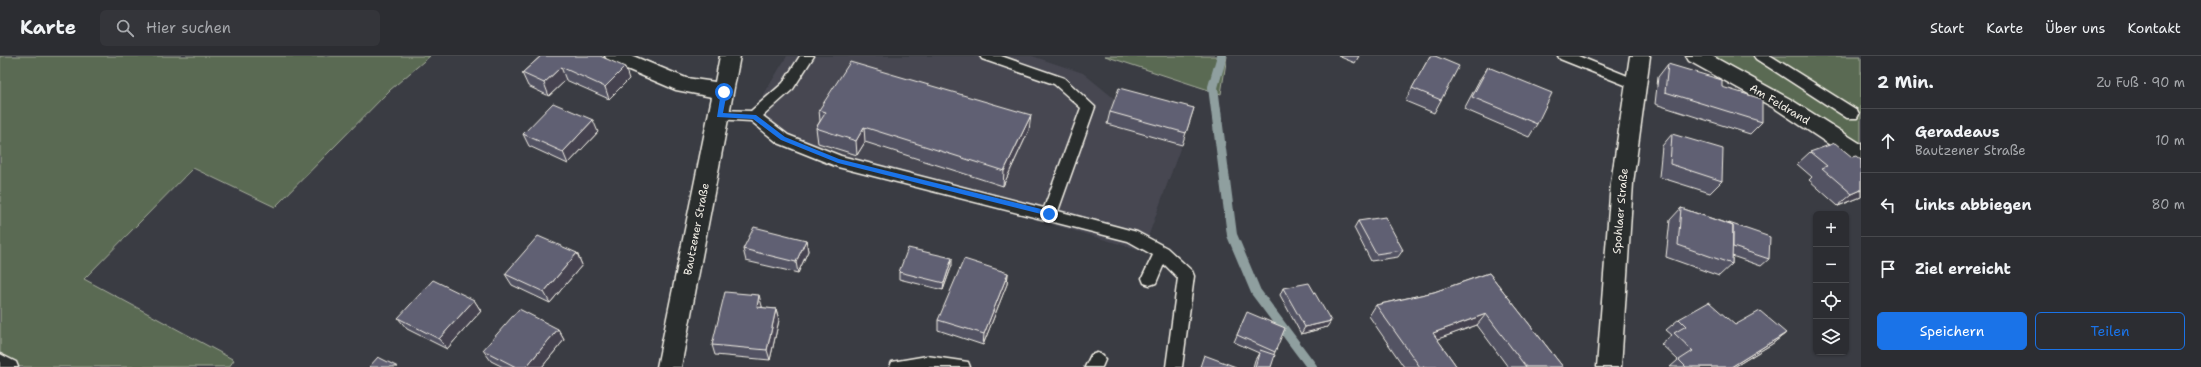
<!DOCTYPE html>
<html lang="de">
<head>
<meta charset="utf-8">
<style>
	body { margin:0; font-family:"Shantell Sans",sans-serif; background:#34353a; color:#f1f3f6 }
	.controls { position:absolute; right:12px; bottom:12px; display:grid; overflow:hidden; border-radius:6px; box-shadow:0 1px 3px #0004 }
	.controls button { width:36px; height:36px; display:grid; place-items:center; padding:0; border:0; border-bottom:1px solid #48494d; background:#2c2d32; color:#f1f3f6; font:20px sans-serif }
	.stop { position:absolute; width:12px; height:12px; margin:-9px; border:3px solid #1a73e8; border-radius:50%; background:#fff }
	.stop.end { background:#1a73e8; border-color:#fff; box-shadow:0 1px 4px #0008 }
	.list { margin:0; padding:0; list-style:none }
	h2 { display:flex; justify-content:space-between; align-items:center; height:52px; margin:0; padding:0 16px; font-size:17px }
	h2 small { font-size:13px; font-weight:400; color:#a6a8ac }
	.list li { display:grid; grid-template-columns:26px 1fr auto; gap:12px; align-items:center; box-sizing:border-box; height:64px; padding:0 16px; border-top:1px solid #48494d }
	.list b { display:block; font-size:15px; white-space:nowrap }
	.list p { margin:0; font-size:13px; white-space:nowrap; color:#a6a8ac }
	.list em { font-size:13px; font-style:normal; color:#a6a8ac }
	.actions { display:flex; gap:8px; padding:12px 16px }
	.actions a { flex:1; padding:9px 0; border:1px solid #1a73e8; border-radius:6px; text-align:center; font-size:14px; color:#1a73e8 }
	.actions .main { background:#1a73e8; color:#fff }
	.icon { flex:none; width:22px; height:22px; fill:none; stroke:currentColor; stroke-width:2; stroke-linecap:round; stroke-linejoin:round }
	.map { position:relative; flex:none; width:1861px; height:311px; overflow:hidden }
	header { display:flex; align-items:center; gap:24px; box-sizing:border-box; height:56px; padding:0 20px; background:#2c2d32; border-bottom:1px solid #48494d }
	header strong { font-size:19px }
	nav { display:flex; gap:22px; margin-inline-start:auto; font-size:14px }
	.search { width:280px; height:36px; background:#34353a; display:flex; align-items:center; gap:10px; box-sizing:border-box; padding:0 14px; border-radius:6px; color:#a6a8ac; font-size:15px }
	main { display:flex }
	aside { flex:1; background:#2c2d32 }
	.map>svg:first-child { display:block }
	.built { fill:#464751 }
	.green { fill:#5a6a53; stroke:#a7ae9e }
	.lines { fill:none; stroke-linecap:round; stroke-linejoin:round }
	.stream { stroke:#8f9f9f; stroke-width:10 }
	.service-casing { stroke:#f4f1e8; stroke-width:3 }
	.minor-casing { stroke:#f4f1e8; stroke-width:3 }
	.service { fill:#2a2d2e; fill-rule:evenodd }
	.minor { fill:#2a2d2e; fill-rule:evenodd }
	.wall { fill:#535363; stroke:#f4f1e8 }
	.shaded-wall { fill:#444350; stroke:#f4f1e8 }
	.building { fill:#616073; stroke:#f4f1e8 }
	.route { fill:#1a73e8 }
	.labels { text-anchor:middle; stroke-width:3.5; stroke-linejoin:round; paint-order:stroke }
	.street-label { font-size:11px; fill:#f4f1e8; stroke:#2a2d2e }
</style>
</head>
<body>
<header>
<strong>Karte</strong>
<div class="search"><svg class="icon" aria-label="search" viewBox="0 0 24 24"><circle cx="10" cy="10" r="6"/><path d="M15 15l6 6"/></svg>Hier suchen</div>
<nav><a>Start</a><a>Karte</a><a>Über uns</a><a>Kontakt</a></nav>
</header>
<main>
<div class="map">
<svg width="1861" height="311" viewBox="0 0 1861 311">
	<rect width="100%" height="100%" fill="#3a3c43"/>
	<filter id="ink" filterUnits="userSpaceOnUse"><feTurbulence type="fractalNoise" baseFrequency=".025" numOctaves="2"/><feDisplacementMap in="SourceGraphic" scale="8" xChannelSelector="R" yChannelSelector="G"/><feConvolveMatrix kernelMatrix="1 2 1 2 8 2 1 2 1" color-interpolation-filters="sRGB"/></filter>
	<g filter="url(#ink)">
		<path class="built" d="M787 0H1032L1083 17 1116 44 1190 65 1143 195 980 147 839 103 786 79 756 73 754 60 764 38Z"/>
		<path class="green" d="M0 0H430L390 34 275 151 193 112 84 223 234 304 229 311H0Z
			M1105 0H1227L1221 38Z
			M1696 0H1861V99Z"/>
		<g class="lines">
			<path class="stream" d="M1222 0 1213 31 1232 179 1256 236 1312 311"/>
			<defs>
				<path id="service" d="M800 0H814L793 33 763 60 788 79 841 100 1044 152 1081 52 1054 28 982 3 980 0H1001L1064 22 1095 51 1058 155 1137 176 1167 192 1192 215 1194 220 1182 311H1166L1178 222 1164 208 1156 227 1150 229 1144 227 1142 222 1153 199 1128 185 838 111 778 87 751 65 714 63 712 59 714 55 719 54 751 55 783 27Z
					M1558 0H1578L1640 25 1642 28 1640 31H1630L1560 3Z
					M1754 0H1771L1857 54 1859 58 1857 62H1847L1756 3Z
					M1097 297 1103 299 1105 304 1102 311H1085L1091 299Z
					M0 298 16 306 18 311H0Z
					M927 300 968 306 970 311H890L892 306Z"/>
				<path id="minor" d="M605 0H633L686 22 715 26 720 0H740L681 311H657L712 41 676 34 608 5Z
					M1630 0H1650L1633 127 1621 311H1597L1611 127Z
					M1686 0H1712L1790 43 1861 88V107L1854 105 1776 53 1689 5Z"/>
			</defs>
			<use href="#service" class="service-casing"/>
			<use href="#minor" class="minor-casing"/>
			<use href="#service" class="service"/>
			<use href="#minor" class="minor"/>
		</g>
		<path class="wall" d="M541 0 629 23 609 43 566 24 549 40 528 30 522 17Z
			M1338 0H1359L1355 7Z
			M1430 0 1441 44 1434 57 1405 45Z
			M1668 8 1722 31 1762 66 1750 78 1655 48 1658 21Z
			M1488 11 1537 68 1529 81 1464 53 1480 23Z
			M1194 52 1182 89 1107 68 1110 56Z
			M819 54 1029 74 1003 130 865 86 857 99 818 87 816 72 820 65Z
			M598 76 568 108 529 90 523 78Z
			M1672 78 1722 125 1710 137 1659 121 1662 90Z
			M1810 96 1852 101 1861 104V141L1838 150 1809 124 1812 121 1797 108Z
			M1681 152 1728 168 1729 167 1769 203 1761 210 1732 200V208L1719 220 1666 201 1670 164Z
			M1358 165 1403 194 1398 201 1371 205 1354 172Z
			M806 184 808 195 798 217 746 205 743 193Z
			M577 197 582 209 550 247 512 229 505 218Z
			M952 209 943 234 899 223V216Z
			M1008 217 1007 228 983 289 938 274V264Z
			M1489 217 1563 311H1508L1477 269 1437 283 1457 311H1404L1369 260 1376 249 1434 236Z
			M1283 232 1327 271 1301 278 1280 239Z
			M474 244 481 255 447 293 407 273 398 262Z
			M762 250V252L776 253 779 264 770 304 715 299 712 289Z
			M1244 263 1275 296 1274 298 1271 311H1253L1255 304 1259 297 1234 286Z
			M1679 263 1735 269 1786 277 1772 288 1734 311H1670L1678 304 1661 288 1672 279 1666 274Z
			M558 273 564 284 542 311H503L491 305 483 294Z"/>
		<path class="shaded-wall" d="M561 11 566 24 549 40 544 27Z
			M625 11 629 23 609 43 605 31Z
			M1031 59 1029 74 1003 130 1004 115Z
			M593 64 598 76 568 108 563 96Z
			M864 71 865 86 857 99 856 85Z
			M1861 134V141L1838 150 1852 138Z
			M806 184 808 195 798 217 796 206Z
			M577 197 582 209 550 247 544 236Z
			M952 202V209L943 234 944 227Z
			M1008 217 1007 228 983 289 984 278Z
			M759 239 762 250 760 262 757 251Z
			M474 244 481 255 447 293 439 283Z
			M776 253 779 264 770 304 767 294Z
			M1486 258 1477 269 1424 288 1433 277Z
			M1331 265 1327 271 1301 278 1305 271Z
			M558 273 564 284 542 311H526Z
			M1786 277 1772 288 1734 311H1731Z"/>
		<path class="building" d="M541 0H600L625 11 605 31 561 11 544 27 522 17Z
			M1430 0H1435L1459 10 1441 44 1412 32Z
			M850 6 1031 59 1004 115 864 71 856 85 816 72 826 56 819 54Z
			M1668 8 1722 24V31L1762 43V66L1665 36Z
			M1488 11 1552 37 1537 68 1472 41Z
			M1119 32 1194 52 1186 77 1110 56Z
			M553 47 593 64 563 96 523 78Z
			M1672 78 1723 93 1722 125 1670 108Z
			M1835 87 1852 101 1856 100 1861 104V134L1852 138 1822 112 1827 110 1810 96Z
			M1681 152 1733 170 1732 208 1678 189Z
			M1385 161 1403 194 1376 198 1358 165Z
			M1729 167 1770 181 1769 203 1733 191V170L1729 168Z
			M754 171 806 184 796 206 743 193Z
			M538 180 577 197 544 236 505 218Z
			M908 192 952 202 944 227 899 216Z
			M964 203 1008 217 984 278 938 264Z
			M1489 217 1563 311H1526L1486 258 1433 277 1457 311H1420L1376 249 1434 236Z
			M433 224 474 244 439 283 398 262Z
			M1309 227 1331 265 1305 271 1283 232Z
			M725 236 759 239 757 251 776 253 767 294 712 289Z
			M1709 246 1735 269 1760 255 1786 277 1731 311H1686L1679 304 1693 295 1674 277 1686 270 1679 263Z
			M519 253 558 273 526 311H516L483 294Z
			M1247 256 1285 272 1275 296 1237 279Z
			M1260 294 1275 299 1271 311H1255Z
			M1204 299 1236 311H1200Z
			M378 301 398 311H369Z"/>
	</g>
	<path class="route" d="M724 33 727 36 723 57 756 59 785 81 839 103 1049 155 1053 158 1049 160 838 107 781 84 753 63 717 61 721 36Z"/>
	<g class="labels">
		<g class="street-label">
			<text transform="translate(1780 48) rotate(31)" y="4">Am Feldrand</text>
			<text transform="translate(1620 155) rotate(-85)" y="4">Spohlaer Straße</text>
			<text transform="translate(696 173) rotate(-79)" y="4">Bautzener Straße</text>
		</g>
	</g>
</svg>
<div class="controls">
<button>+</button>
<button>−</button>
<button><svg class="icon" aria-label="locate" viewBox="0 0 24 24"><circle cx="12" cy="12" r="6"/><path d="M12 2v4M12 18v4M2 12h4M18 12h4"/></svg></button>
<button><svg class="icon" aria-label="layers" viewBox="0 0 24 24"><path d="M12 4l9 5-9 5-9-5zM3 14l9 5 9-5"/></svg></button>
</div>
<div class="stop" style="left:724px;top:36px"></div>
<div class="stop end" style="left:1049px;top:158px"></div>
</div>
<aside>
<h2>2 Min.<small>Zu Fuß · 90 m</small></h2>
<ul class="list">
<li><svg class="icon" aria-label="ahead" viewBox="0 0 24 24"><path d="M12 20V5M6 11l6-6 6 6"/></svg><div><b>Geradeaus</b><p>Bautzener Straße</p></div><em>10 m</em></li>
<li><svg class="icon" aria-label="left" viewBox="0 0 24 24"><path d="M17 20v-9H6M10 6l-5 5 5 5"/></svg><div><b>Links abbiegen</b></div><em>80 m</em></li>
<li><svg class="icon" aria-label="arrive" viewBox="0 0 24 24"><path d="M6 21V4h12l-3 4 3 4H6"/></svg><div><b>Ziel erreicht</b></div></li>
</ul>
<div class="actions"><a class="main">Speichern</a><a>Teilen</a></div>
</aside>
</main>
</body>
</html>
